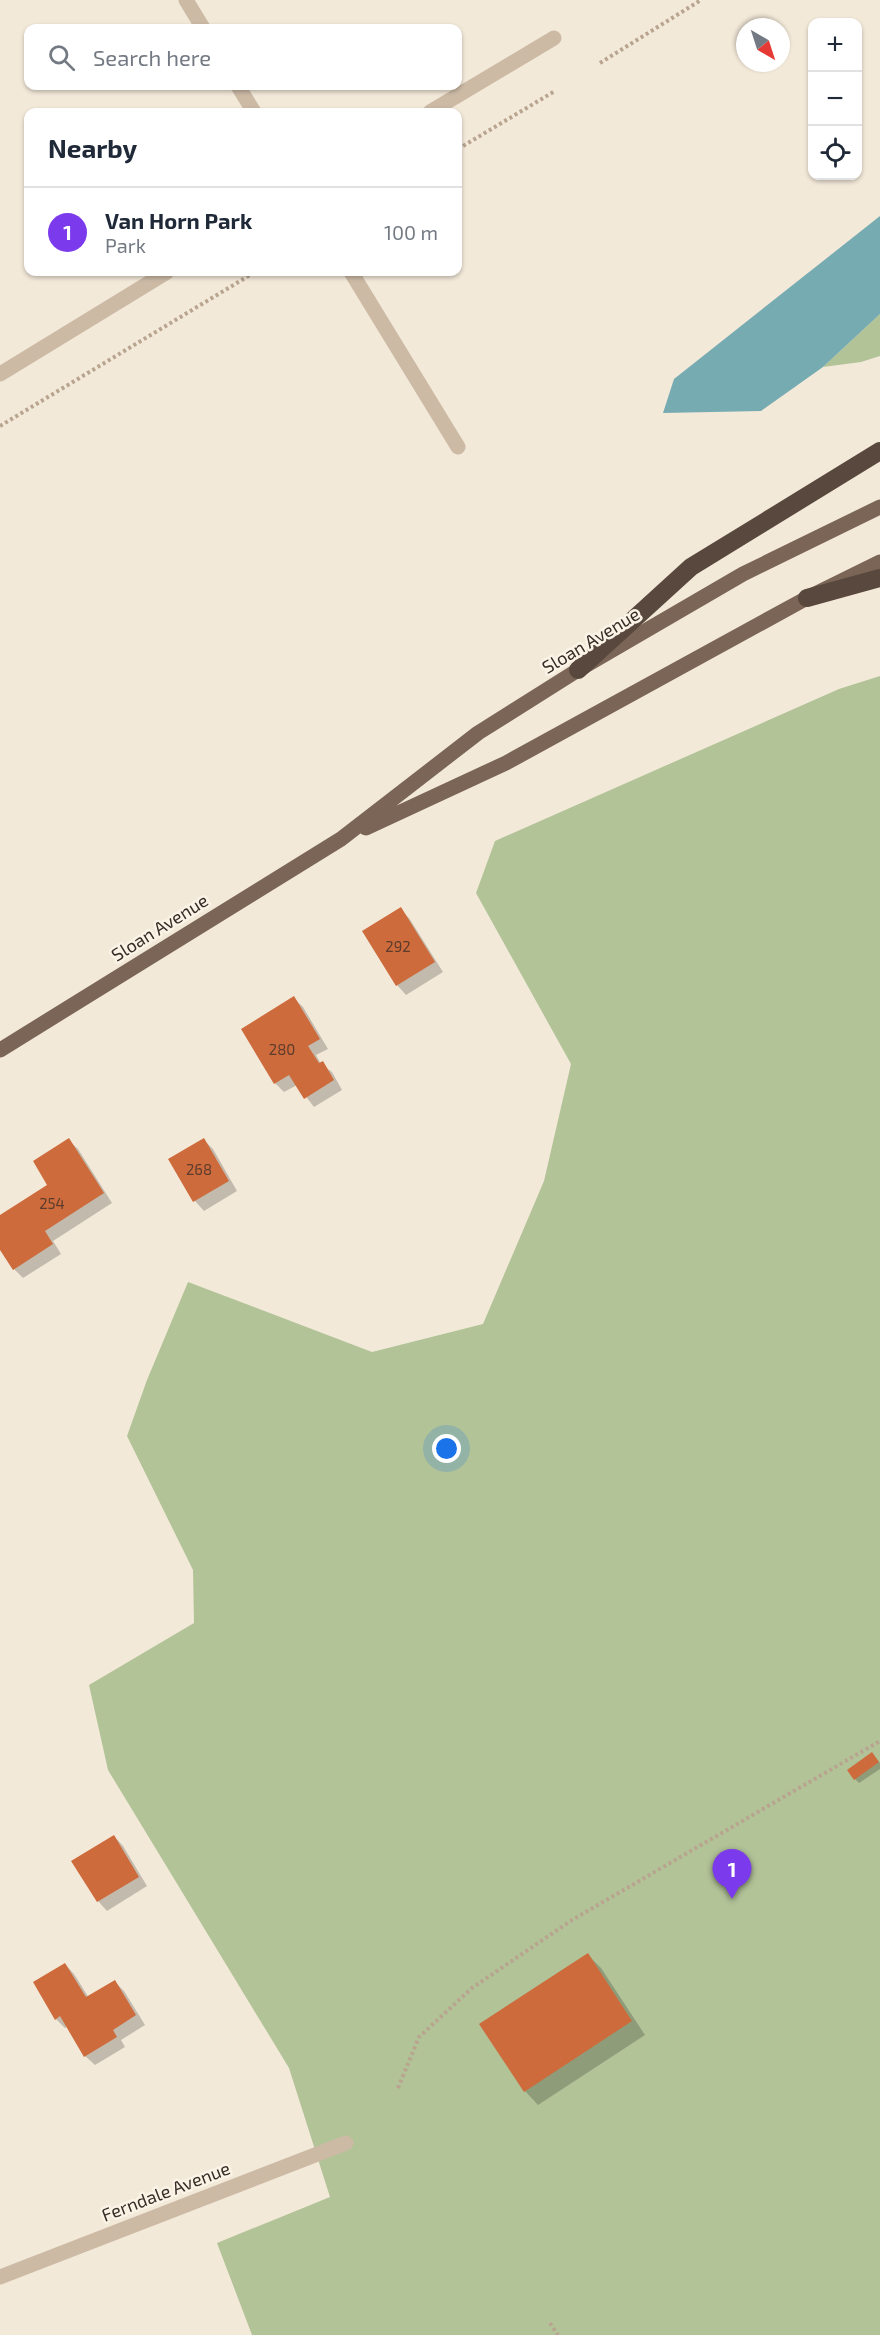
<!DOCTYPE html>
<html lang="en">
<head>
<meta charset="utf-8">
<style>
	body { margin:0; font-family:"Exo 2",sans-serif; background:#f6f6f7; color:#1f2937 }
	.controls { position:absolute; right:18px; top:18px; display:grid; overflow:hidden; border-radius:12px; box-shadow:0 2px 4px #0004 }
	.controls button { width:54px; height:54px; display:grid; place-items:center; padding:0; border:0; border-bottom:2px solid #e0e1e3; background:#fff; color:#1f2937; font:30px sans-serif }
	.compass { position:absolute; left:736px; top:18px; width:54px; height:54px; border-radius:50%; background:#fff; box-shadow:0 2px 4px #0004; rotate:141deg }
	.you { position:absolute; left:447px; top:1449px; width:21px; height:21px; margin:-15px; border:4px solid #fff; border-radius:50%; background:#1a73e8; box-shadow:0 0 0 9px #1a73e833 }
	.badge { display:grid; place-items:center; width:39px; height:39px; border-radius:50%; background:#7c3aed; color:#fff; font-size:20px; font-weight:700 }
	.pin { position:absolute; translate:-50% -50px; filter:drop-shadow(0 2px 3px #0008) }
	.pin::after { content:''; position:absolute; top:32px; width:21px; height:18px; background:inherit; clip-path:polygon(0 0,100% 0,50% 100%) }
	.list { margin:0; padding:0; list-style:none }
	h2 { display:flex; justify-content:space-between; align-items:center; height:78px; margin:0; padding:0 24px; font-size:26px }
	h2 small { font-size:20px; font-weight:400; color:#747a83 }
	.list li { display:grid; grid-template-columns:39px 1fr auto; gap:18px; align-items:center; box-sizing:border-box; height:90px; padding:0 24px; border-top:2px solid #e0e1e3 }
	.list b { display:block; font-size:22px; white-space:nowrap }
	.list p { margin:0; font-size:20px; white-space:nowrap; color:#747a83 }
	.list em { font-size:20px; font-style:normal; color:#747a83 }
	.icon { flex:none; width:33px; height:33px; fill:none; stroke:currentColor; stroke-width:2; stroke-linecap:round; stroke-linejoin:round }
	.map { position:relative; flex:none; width:880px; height:2335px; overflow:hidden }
	.search { position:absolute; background:#fff; box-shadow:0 2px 4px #0004; left:24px; top:24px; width:438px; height:66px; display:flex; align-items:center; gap:15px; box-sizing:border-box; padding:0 21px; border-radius:12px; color:#747a83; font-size:22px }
	.panel { position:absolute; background:#fff; box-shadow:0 2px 4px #0004; left:24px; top:108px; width:438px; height:168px; border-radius:12px }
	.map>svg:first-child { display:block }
	.green { fill:#b2c398 }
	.water { fill:#76abb2 }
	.shadow { fill:#0003 }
	.building { fill:#ce6b3c }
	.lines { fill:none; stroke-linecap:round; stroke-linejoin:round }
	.path { stroke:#b8a48f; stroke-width:4; stroke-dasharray:3 3; stroke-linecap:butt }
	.minor { stroke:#ccbaa5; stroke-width:15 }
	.major { stroke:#7a6556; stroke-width:15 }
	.highway { stroke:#59483d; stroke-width:18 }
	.labels { text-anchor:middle; stroke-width:5; stroke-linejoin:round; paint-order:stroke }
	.number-label { font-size:15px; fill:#5d3c2c }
	.street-label { font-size:18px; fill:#372d27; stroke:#fbf3e6 }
</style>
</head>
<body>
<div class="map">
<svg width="880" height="2335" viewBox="0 0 880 2335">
	<rect width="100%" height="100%" fill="#f3e9d9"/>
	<path class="green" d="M880 314V356L861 362 823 367Z
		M880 676V2335H252L217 2243 330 2197 289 2068 108 1770 89 1685 194 1623 193 1570 127 1436 147 1380 188 1282 372 1352 483 1324 544 1181 571 1064 476 893 495 841 839 689Z"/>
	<path class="water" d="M880 216V314L823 367 761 411 663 413 674 379Z"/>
	<path class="shadow" d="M400 909 409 918 443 972 406 995 397 985 364 932Z
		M294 998 303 1007 328 1049 316 1055 321 1064 332 1072 342 1090 314 1107 297 1085 284 1092 275 1083Z
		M68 1140 78 1149 112 1203 53 1241 61 1254 23 1278 14 1269 0 1247V1217L49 1186Z
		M204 1140 213 1149 237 1191 204 1211 195 1201 170 1160Z
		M872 1754 880 1763V1769L859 1783 855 1779Z
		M114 1836 123 1846 147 1886 107 1911 98 1901Z
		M588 1955 601 1968 645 2035 538 2105 525 2091Z
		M65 1964 74 1974 89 1998 115 1982 124 1991 145 2025 121 2040 125 2047 95 2065 85 2056 68 2026 65 2028 56 2019Z"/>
	<path class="building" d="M401 907 435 962 396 986 362 931Z
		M294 996 320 1039 308 1046 319 1063 323 1061 334 1080 304 1099 289 1075 274 1084 241 1029Z
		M69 1138 104 1193 45 1231 53 1244 13 1270 0 1250V1215L47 1185 33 1161Z
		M204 1138 229 1181 193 1202 168 1159Z
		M872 1752 879 1762 854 1780 847 1770Z
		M114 1835 139 1877 97 1902 71 1861Z
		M588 1953 632 2021 524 2092 479 2024Z
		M65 1963 86 1997 115 1980 136 2015 113 2030 117 2037 84 2057 60 2016 55 2020 33 1982Z"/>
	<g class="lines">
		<path class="path" d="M600 63 701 0
			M458 149 555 91
			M0 426 255 272
			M398 2088 419 2037 472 1988 572 1920 880 1741
			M550 2323 558 2335"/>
		<path class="minor" d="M186 0 203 28
			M238 86 254 112
			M430 112 554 38
			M351 272 458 447
			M0 374 167 272
			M0 2277 346 2143"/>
		<path class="major" d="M366 828 506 763 807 598 880 562
			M0 1050 341 839 478 733 578 670 743 574 880 507"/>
		<path class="highway" d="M807 598 880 578
			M578 670 691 567 880 451"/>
	</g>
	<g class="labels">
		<g class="number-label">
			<text x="398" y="952">292</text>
			<text x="282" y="1055">280</text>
			<text x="199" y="1175">268</text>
			<text x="52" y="1209">254</text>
		</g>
		<g class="street-label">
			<text transform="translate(591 641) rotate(-31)" y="6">Sloan Avenue</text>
			<text transform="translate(160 928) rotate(-32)" y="6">Sloan Avenue</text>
			<text transform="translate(166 2192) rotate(-21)" y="6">Ferndale Avenue</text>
		</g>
	</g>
</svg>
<div class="controls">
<button>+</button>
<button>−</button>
<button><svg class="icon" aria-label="locate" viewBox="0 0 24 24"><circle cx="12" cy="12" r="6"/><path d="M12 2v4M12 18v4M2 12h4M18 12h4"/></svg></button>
</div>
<svg class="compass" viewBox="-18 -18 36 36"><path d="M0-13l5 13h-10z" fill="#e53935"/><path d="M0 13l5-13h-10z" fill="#747a83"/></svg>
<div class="you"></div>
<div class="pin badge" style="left:732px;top:1899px">1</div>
<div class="search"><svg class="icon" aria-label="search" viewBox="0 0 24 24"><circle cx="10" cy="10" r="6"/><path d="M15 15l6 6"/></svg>Search here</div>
<section class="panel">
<h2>Nearby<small></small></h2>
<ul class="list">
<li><span class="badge">1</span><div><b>Van Horn Park</b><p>Park</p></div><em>100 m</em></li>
</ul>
</section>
</div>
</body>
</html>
